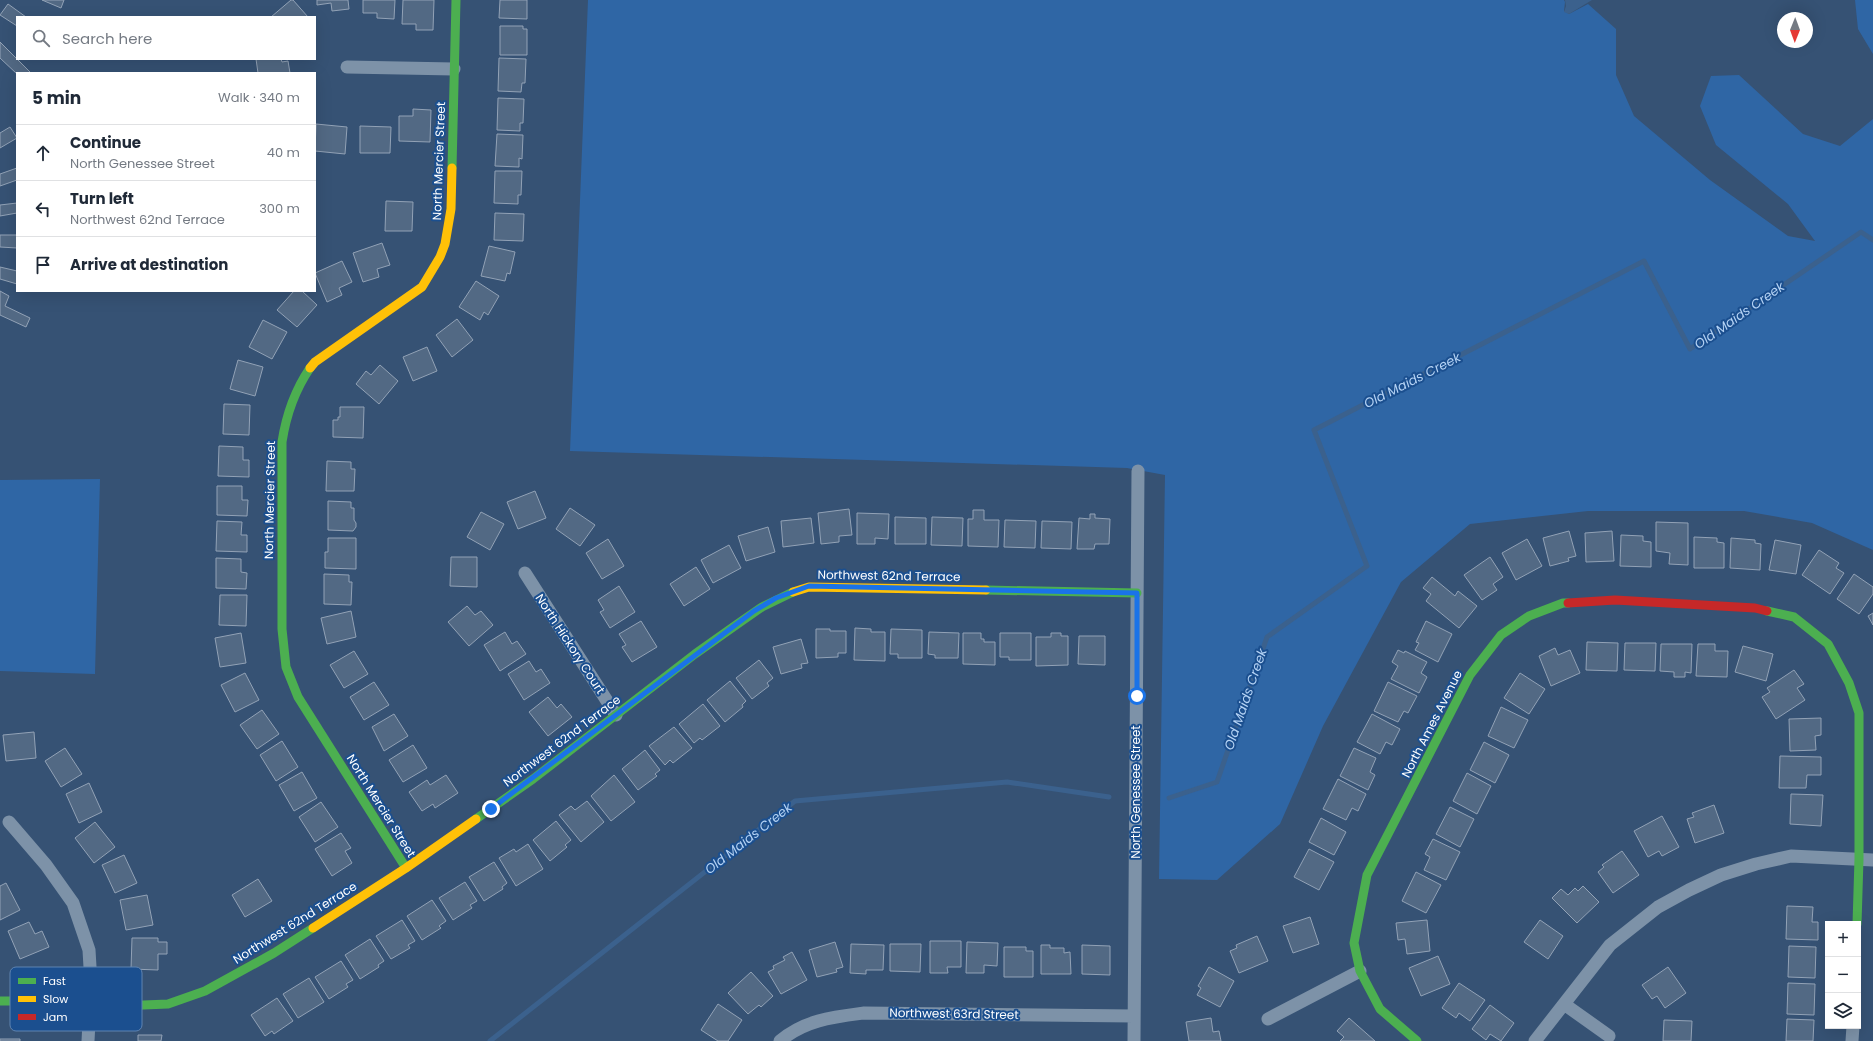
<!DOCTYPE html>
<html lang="en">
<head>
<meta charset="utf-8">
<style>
	body { margin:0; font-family:Poppins,sans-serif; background:#f6f6f7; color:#1f2937 }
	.controls { position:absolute; right:12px; bottom:12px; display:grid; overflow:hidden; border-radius:0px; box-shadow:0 4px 16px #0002 }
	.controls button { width:36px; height:36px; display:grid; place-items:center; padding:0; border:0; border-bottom:1px solid #e0e1e3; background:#fff; color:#1f2937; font:20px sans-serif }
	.compass { position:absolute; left:1777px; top:12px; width:36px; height:36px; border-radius:50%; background:#fff; box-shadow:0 4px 16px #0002; rotate:181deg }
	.stop { position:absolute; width:12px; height:12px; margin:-9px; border:3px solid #1a73e8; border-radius:50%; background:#fff }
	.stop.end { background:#1a73e8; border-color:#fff; box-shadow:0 1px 4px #0008 }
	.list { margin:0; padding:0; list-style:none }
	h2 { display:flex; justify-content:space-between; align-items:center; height:52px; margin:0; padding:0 16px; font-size:17px }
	h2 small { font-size:13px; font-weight:400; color:#747a83 }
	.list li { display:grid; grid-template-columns:26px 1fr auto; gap:12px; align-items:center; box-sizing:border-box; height:56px; padding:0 16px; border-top:1px solid #e0e1e3 }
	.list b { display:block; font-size:15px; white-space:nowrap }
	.list p { margin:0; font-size:13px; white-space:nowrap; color:#747a83 }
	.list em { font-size:13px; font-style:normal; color:#747a83 }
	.icon { flex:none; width:22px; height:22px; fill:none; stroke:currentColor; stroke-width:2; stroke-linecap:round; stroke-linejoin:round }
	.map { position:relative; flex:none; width:1873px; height:1041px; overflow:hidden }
	.search { position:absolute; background:#fff; box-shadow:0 4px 16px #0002; left:16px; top:16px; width:300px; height:44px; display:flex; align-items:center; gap:10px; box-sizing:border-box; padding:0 14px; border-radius:0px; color:#747a83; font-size:15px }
	.panel { position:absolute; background:#fff; box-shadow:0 4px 16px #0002; left:16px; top:72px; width:300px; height:220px; border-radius:0px }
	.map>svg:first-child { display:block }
	.green { fill:#2f66a5 }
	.water { fill:#3b618d }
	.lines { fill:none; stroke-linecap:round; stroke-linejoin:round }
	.stream { stroke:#3b618d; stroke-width:5 }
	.building { fill:#526984; stroke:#92a2b6 }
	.street { stroke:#7d92a8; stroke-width:13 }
	.fast { stroke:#4caf50; stroke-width:9 }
	.slow { stroke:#ffc107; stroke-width:9 }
	.jam { stroke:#c62828; stroke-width:9 }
	.route { stroke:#1a73e8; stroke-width:5 }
	.labels { text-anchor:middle; stroke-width:4; stroke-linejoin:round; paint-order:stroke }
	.street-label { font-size:12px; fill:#fff; stroke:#1b4f8f }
	.water-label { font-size:13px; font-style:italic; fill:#b5d3f5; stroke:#1b4f8f }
	.key { fill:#1b4f8f; stroke:#5f84b1; stroke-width:1 }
	.key-label { font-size:11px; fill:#fff }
</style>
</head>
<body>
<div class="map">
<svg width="1873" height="1041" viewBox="0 0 1873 1041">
	<rect width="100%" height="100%" fill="#365274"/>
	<path class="green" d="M588 0H1564L1565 2 1564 11 1569 14 1588 4 1616 29V75L1634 116 1710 180 1788 236 1815 241 1788 204 1716 145 1700 106 1711 76 1739 75 1803 134 1840 146 1873 119V550L1812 523 1744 511H1588L1470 524 1401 582 1323 726 1280 824 1217 880 1159 879 1165 475 1127 468 570 451Z
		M1855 0H1873V54L1858 29Z
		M100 479 95 674 0 671V480Z"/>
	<path class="water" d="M1565 0H1592L1569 14 1564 12 1566 6Z"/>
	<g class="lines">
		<path class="stream" d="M1169 798 1217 782 1267 637 1367 566 1314 430 1644 261 1690 349 1861 232 1873 240
			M490 1041 795 801 1007 782 1109 797"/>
	</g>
	<path class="building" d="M42 0H64L61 8Z
		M291 0H293L308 17H271Z
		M317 0H348L349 9 332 11 331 3 317 5Z
		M363 0H395L394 19 377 18V13H363Z
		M403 0H434L433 30H416V24H402Z
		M500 0H527V19L499 18Z
		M8 4 26 17H17V26L0 15Z
		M500 26H523V29H527V55H500Z
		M0 42 31 73H17V74L0 58Z
		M499 58 526 59 525 83H522L521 92 498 91Z
		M256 59H281L282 62 288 61 290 73H258Z
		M498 98 524 99 523 123H520V131L497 130Z
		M413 109 431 110 430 142 399 141V116H413Z
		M316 124 347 127 345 154 315 151Z
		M360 126 391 127 390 153H360Z
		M10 127 17 138 0 148V133Z
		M497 134 523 135 522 159 519 158V167L495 166Z
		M17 168V180L0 186V174Z
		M495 171H522L521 195H518V204L494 203Z
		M386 201 413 202 412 231H385Z
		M17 203V213L0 216V205Z
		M495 213 524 214 523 241 494 240Z
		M0 235H17V248L0 247Z
		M382 243 390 265 377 269 379 277 363 282 353 253Z
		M489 246 515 252 510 274 507 273 505 281 481 276Z
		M342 261 352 282 339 288 342 295 327 302 315 273Z
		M0 267 17 271V284L0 279Z
		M476 281 499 296 488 315 484 312 480 320 459 307Z
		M0 291 9 296 5 306 30 318 26 327 0 315Z
		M294 291H302L317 305 297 327 277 310Z
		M457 319 473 340 452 357 436 335Z
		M263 320 287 332 272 359 249 347Z
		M427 347 437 371 413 381 403 357Z
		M238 360 263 367 255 396 230 389Z
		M380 365 398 381 379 404 356 384 366 371 371 375Z
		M224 404 250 405 249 435 223 434Z
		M340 407H364L363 438 333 437V420H338V417H340Z
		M219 446 243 447V460H249V477L218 476Z
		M327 461 351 462V469H355L354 491H326Z
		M217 486H242V500H248L247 516 217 515Z
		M535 491 546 518 518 529 507 502Z
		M328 501 351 502V508H354V520L356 523V527L353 531 328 530Z
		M570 508 595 525 580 546 556 529Z
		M849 509 852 535 839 536V542L821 544 818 513Z
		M973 510H984V520H999L998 547 968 546V519H973Z
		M481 512 504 524 490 550 467 537Z
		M857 513 889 514 888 539 875 538V544H857Z
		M1090 514H1095V518L1110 519 1109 544H1095L1094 549H1077L1079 518 1090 519Z
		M895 517 926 518V544H895Z
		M932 517 963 518 962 546 931 545Z
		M811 518 814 543 783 547 781 521Z
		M1005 520 1036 521 1035 548 1004 547Z
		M217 521 242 522 241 535H247V552L216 551Z
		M1042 521 1072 522 1071 549 1041 548Z
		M1656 522 1688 523V565L1669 564 1670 553 1656 551Z
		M768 527 775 552 746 561 738 536Z
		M1569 531 1576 556 1568 558 1569 561 1550 566 1543 538Z
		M1612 531 1614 561 1586 562 1585 533Z
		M1621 535 1643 536V541L1651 542V567L1620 566Z
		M1694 537 1717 538V542L1724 543V568H1694Z
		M328 538H356V569L325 568V552H328Z
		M1731 538 1755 540V543L1761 544 1760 570 1730 568Z
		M608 539 624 566 602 579 586 553Z
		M1527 539 1542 566 1516 580 1502 553Z
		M1775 540 1801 545 1796 574 1769 570Z
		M729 545 741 568 713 583 701 560Z
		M1819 550 1839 563 1836 568 1844 573 1830 594 1802 575Z
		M451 557H477V587L450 586Z
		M1490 557 1503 577 1493 584 1497 590 1482 600 1464 575Z
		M216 558 241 559V572L247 573 246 589 216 588Z
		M696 567 710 589 684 606 670 584Z
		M324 574 349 575V582H352L351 605 324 604Z
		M1854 574 1873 587V594L1859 614 1837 599Z
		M1432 577 1455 596 1458 591 1477 606 1459 628 1426 601 1431 594 1423 588Z
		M619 586 635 612 610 628 600 612 604 610 598 600Z
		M220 595H247L246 626 219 625Z
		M467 606 475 615 481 611 493 625 469 646 448 622Z
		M351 611 356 637 327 644 321 618Z
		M1873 613V625L1868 616Z
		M641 621 657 647 632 662 622 647 626 645 619 634Z
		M1426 621 1452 634 1438 662 1415 650 1419 643 1416 642Z
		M855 628 871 629V632H885V661L854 660Z
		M816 629H830V631H846V653H838V657L816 658Z
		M891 629 922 630V658H898V654H890Z
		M505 632 512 644 517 641 526 654 500 671 484 645Z
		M929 632 959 633 958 658H935V655L928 654Z
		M241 633 246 663 220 667 215 638Z
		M963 633H981V639H984V642H995V665L963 664Z
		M1000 633H1031V660H1009V657H1000Z
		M1051 633H1061V636H1068V665L1036 666V637H1051Z
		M1079 636H1105V665L1078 664Z
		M801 639 808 663 801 664 802 668 781 674 773 647Z
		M1587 642 1618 643 1617 671 1586 670Z
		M1625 643H1656L1655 671 1624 670Z
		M1661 644H1692L1691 673 1685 672V677H1674V672L1660 671Z
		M1698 644H1715V651H1728L1727 677 1696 676Z
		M1743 646 1773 654 1766 681 1735 672Z
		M1555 648 1558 655 1570 650 1580 673 1551 686 1539 656Z
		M1398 650 1404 653 1405 651 1427 662 1421 673 1427 677 1419 693 1391 679 1398 666 1392 662Z
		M354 651 368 674 344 688 330 665Z
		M759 660 773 678 767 683 769 686 752 699 736 678Z
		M529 661 536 672 541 669 550 683 524 700 508 674Z
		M1794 670 1804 684 1797 688 1805 700 1776 719 1762 697 1770 692 1767 688Z
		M245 673 259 700 235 712 221 685Z
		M1520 673 1545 689 1529 714 1504 698Z
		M730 681 746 701 742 705 743 707 725 722 707 700Z
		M374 682 389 705 364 720 350 697Z
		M1388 682 1417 696 1408 713 1404 711 1398 722 1374 711Z
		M548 697 557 708 561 704 572 717 548 736 529 712Z
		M703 704 720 726 702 740 700 738 694 743 679 724Z
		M1501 707 1528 720 1514 748 1488 736Z
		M262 710 279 734 257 749 240 725Z
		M394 714 408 736 384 751 372 727Z
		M1372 714 1400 729 1392 745 1386 742 1380 754 1357 742Z
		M1821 718V735L1815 736 1816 750 1790 751 1789 719Z
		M674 727 692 748 673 763 670 760 665 765 649 746Z
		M34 732 36 758 6 761 3 735Z
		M282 741 298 767 276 781 260 755Z
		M1484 742 1509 755 1495 783 1470 770Z
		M413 745 427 768 403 782 389 760Z
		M65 748 82 774 61 787 45 761Z
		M1354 748 1376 758 1370 772 1375 775 1368 790 1340 776Z
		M645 750 660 770 655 774 657 776 638 790 622 769Z
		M1780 756 1821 757V775H1807L1806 788H1779Z
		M302 772 317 798 294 811 279 785Z
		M1467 773 1491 786 1477 814 1453 801Z
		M446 775 458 793 435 808 433 804 422 811 409 792 427 780 430 785Z
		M614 775 635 802 611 821 591 796Z
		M1338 779 1366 794 1358 811 1352 808 1346 820 1323 809Z
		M89 783 102 812 79 823 66 794Z
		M1791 794 1823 795 1821 826 1790 824Z
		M587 801 604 822 581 842 559 815 571 806 575 810Z
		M321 802 338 827 315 842 299 817Z
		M1714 805 1724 833 1695 843 1687 819 1694 817 1692 813Z
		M1450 807 1474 819 1460 847 1436 834Z
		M1662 816 1679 847 1662 856 1659 851 1648 857 1634 831Z
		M1321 818 1346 832 1334 855 1309 842Z
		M556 821 571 840 565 845 567 847 550 861 533 840Z
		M95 822 115 847 94 863 75 838Z
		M341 833 351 848 345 851 352 863 332 876 315 849Z
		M1433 839 1460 852 1446 880 1424 870 1430 857 1425 854Z
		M528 844 543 869 516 886 499 858 514 849 516 852Z
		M1309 849 1334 862 1319 890 1294 877Z
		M1622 851 1639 875 1613 893 1598 872 1604 867 1602 865Z
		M124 855 137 883 115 893 102 865Z
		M494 862 507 883 502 887 503 889 484 901 469 877Z
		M1416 872 1441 885 1426 913 1402 901Z
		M258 879 272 901 245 917 232 895Z
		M465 882 477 901 470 905 472 908 453 920 439 898Z
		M6 883 20 910 0 920V886Z
		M1583 886 1599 902 1577 923 1552 898 1561 889 1568 895 1575 888 1578 891Z
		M147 895 153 925 126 930 120 900Z
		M432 900 446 921 439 926 441 928 422 940 407 916Z
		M1787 906 1813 907 1812 922H1818V940L1786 939Z
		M1310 917 1319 944 1293 953 1283 926Z
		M402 920 415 941 408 945 410 948 391 959 376 936Z
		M1427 920 1430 951 1407 954 1405 939 1398 940 1396 923Z
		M1540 920 1563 936 1548 959 1524 942Z
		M29 922 35 934 42 931 49 947 20 959 8 931Z
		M1257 936 1268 961 1239 973 1230 951 1237 948 1236 945Z
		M132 938H158V942H167V954H158V970L131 969Z
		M370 939 384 961 378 965 379 967 360 979 345 955Z
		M930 941H961V967H947L948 973H930Z
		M835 942 843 967 836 969 837 972 817 977 809 950Z
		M967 942 998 943 997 966 984 965V973H966Z
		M851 944 884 945 883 970H866V974L850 973Z
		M890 944H921L920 972 890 971Z
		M1041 945H1050V948H1064V953L1070 952 1071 974H1041Z
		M1082 945 1110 946V975L1082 974Z
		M1789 946 1816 947 1815 978 1788 977Z
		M1004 947H1026V951H1033V977H1004Z
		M792 952 807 980 781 994 768 972 774 969 773 966 785 960 783 957Z
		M1438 956 1450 984 1421 996 1409 968Z
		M341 961 353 980 346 984 348 987 329 999 315 977Z
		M1209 967 1234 981 1220 1007 1197 995 1201 988 1198 986Z
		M1668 967 1686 993 1665 1008 1657 996 1652 999 1642 985Z
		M751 972 773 996 761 1007 759 1005 748 1014 728 993Z
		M309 978 324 1002 298 1018 283 994Z
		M1459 983 1485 1000 1470 1021 1459 1013 1456 1018 1442 1008Z
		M1788 983 1815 984 1814 1015 1787 1014Z
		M277 998 293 1021 274 1034 272 1031 265 1036 251 1015Z
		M718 1004 742 1020 728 1041H718L701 1030Z
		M1490 1005 1514 1023 1501 1041 1490 1034 1486 1040 1472 1029Z
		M1211 1018 1213 1032 1219 1031 1221 1041H1189L1186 1022Z
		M1349 1018 1375 1041H1340L1344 1037 1337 1031Z
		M1787 1019 1814 1020 1813 1041H1786Z
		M1664 1020 1692 1021 1691 1041H1663Z
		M138 1035H162L161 1041H138Z
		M0 1039H20V1041H0Z"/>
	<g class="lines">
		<path class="street" d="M347 67 454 69
			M525 573 616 715
			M9 822 46 865 73 903 89 950 91 984 88 1041
			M1564 1004 1609 1036
			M1268 1019 1360 971
			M780 1041C805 1020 833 1017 864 1013L1134 1016
			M1134 1041 1138 471
			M1535 1041 1610 945 1658 907 1689 890 1721 875 1756 864 1791 856 1873 860
			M1852 1041 1853 1026"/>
		<path class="fast" d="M452 168 456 0
			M310 368C295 390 286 416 282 442V629L286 667 298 697 406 868
			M986 590 1137 593
			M1767 611 1794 617 1828 644 1849 683 1859 713V859L1857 924
			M476 819 533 779 695 654 736 625 762 607 793 592
			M0 1001H76L119 1006 168 1004 205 991 274 953 313 928
			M1417 1041 1380 1009 1360 971 1354 943 1367 875 1470 675 1501 635 1529 616 1563 603H1568"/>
		<path class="slow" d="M310 368 315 362 422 287 440 257 445 244 451 209 452 168
			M793 592 809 587 986 590
			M313 928 406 868 476 819"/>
		<path class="jam" d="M1568 603 1615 600 1755 608 1767 611"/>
	</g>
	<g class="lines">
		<path class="route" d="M491 809 754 611 776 598 809 586 1137 593V696"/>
	</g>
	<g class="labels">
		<g class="street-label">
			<text transform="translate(439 161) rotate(-88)" y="4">North Mercier Street</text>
			<text transform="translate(270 500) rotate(-89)" y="4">North Mercier Street</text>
			<text transform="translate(889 576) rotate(1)" y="4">Northwest 62nd Terrace</text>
			<text transform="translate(570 644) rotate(57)" y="4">North Hickory Court</text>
			<text transform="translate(1432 724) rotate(-63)" y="4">North Ames Avenue</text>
			<text transform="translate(562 741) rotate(-37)" y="4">Northwest 62nd Terrace</text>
			<text transform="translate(1136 792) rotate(-90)" y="4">North Genessee Street</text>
			<text transform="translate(381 806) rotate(58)" y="4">North Mercier Street</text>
			<text transform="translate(295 923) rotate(-32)" y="4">Northwest 62nd Terrace</text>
			<text transform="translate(954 1014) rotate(1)" y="4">Northwest 63rd Street</text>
		</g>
		<g class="water-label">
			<text transform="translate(1739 315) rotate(-35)" y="5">Old Maids Creek</text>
			<text transform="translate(1412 380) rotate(-27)" y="5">Old Maids Creek</text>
			<text transform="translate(1245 699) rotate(-71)" y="5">Old Maids Creek</text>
			<text transform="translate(748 838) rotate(-38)" y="5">Old Maids Creek</text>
		</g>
	</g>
	<rect x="10" y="967" width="132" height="64" rx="6" class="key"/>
	<rect x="18" y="978" width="18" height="6" fill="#4caf50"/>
	<rect x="18" y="996" width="18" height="6" fill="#ffc107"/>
	<rect x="18" y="1014" width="18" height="6" fill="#c62828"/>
	<g class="key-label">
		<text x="43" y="985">Fast</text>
		<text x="43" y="1003">Slow</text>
		<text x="43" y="1021">Jam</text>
	</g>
</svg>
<div class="controls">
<button>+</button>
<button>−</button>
<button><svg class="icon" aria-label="layers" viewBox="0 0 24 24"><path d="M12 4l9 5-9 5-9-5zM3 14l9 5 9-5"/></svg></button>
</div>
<svg class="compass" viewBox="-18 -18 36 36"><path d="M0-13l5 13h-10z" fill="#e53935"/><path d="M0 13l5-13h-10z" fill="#747a83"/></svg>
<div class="stop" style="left:1137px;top:696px"></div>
<div class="stop end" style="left:491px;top:809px"></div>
<div class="search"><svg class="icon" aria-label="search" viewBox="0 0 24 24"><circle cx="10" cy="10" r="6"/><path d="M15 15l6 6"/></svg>Search here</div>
<section class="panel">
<h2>5 min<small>Walk · 340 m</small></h2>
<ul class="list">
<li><svg class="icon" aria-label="ahead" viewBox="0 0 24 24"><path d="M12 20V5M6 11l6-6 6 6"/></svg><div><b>Continue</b><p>North Genessee Street</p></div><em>40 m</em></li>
<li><svg class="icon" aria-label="left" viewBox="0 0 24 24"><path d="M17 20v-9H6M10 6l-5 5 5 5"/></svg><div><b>Turn left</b><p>Northwest 62nd Terrace</p></div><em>300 m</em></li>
<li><svg class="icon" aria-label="arrive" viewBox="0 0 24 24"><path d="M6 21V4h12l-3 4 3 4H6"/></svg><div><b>Arrive at destination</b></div></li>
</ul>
</section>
</div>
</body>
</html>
